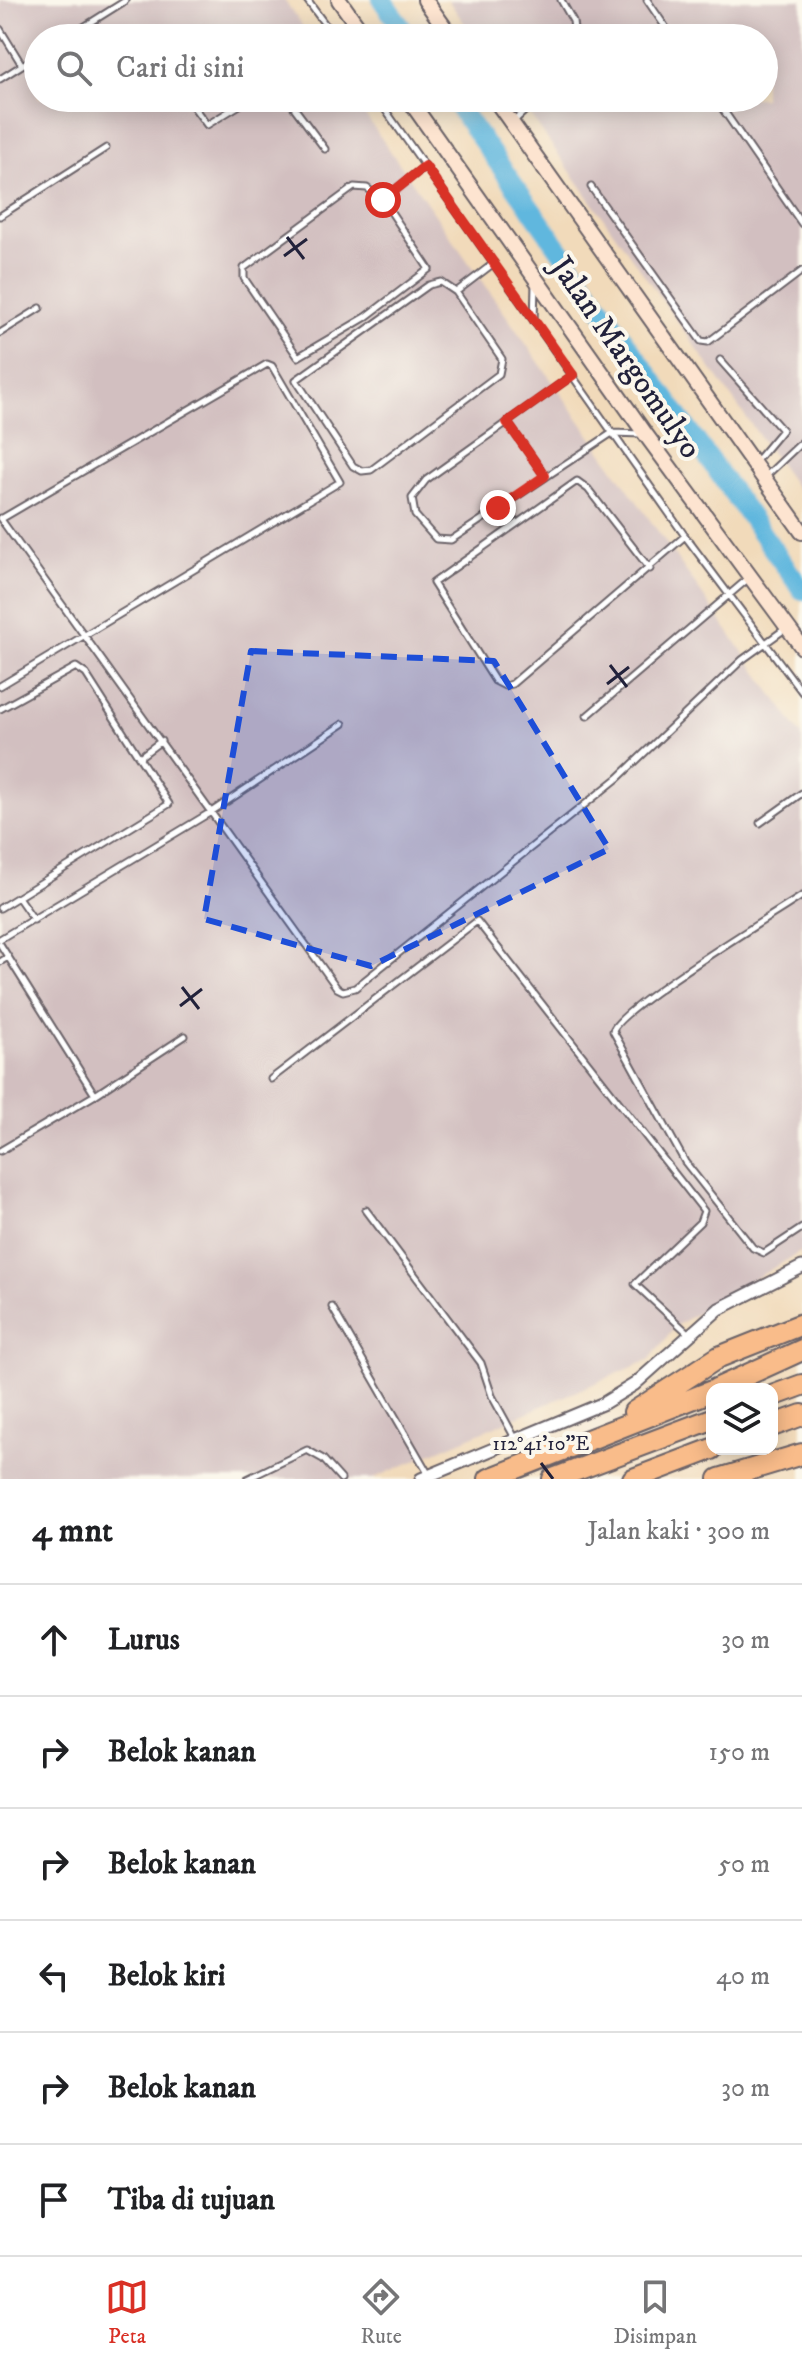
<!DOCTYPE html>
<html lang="id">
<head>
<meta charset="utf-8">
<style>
	body { margin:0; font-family:"IM FELL DW Pica",serif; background:#f6f6f6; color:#202124 }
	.controls { position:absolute; right:24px; bottom:24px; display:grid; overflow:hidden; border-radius:16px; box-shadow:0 4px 20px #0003 }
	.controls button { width:72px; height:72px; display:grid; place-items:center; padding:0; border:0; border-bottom:2px solid #e0e0e0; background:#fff; color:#202124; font:40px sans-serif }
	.stop { position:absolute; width:24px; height:24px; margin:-18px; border:6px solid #d93025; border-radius:50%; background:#fff }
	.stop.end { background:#d93025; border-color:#fff; box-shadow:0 2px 8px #0008 }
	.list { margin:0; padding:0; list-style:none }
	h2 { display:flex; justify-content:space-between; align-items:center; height:104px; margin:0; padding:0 32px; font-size:34px }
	h2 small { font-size:26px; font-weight:400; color:#757577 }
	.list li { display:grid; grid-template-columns:52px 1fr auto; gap:24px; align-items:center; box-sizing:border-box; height:112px; padding:0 32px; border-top:2px solid #e0e0e0 }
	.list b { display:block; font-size:30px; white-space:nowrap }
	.list em { font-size:26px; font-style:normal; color:#757577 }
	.icon { flex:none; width:44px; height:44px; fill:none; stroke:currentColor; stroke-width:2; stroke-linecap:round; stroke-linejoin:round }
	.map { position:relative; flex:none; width:802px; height:1479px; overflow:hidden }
	.search { position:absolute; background:#fff; box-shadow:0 4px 20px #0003; left:24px; right:24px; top:24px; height:88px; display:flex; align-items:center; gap:20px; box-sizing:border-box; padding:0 28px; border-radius:44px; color:#757577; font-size:30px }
	.sheet { height:776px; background:#fff }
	nav { display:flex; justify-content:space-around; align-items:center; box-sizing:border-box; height:112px; border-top:2px solid #e0e0e0; background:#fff; font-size:22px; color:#757577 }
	nav a { display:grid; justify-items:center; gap:4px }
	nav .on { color:#d93025 }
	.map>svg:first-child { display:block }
	.industrial { fill:#d2bfc0 }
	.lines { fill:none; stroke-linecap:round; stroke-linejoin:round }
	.river { stroke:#61b7de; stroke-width:20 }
	.lane-casing { stroke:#6a6267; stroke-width:9 }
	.street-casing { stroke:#6a6267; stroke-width:15 }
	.secondary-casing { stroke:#6a6267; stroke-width:18 }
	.highway-casing { stroke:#6a6267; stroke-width:24 }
	.lane { stroke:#fff; stroke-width:5 }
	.street { stroke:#fff; stroke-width:11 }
	.secondary { stroke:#fde4d0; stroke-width:14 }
	.highway { stroke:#f9bc8a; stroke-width:20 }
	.route { stroke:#d93025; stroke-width:10 }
	.marked { fill:#1d4ed8; fill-opacity:0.2; stroke:#1d4ed8; stroke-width:6; stroke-dasharray:16 10; stroke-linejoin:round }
	.ticks { fill:none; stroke:#22223b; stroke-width:3 }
	.labels { text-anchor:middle; stroke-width:8; stroke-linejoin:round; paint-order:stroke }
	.street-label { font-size:32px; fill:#22223b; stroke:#fbf7ec }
	.ticks-label { font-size:20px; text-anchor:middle; fill:#22223b; stroke:#fbf7ec; stroke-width:8; stroke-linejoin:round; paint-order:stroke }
</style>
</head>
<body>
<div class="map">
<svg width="802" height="1479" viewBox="0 0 802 1479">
	<rect width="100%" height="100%" fill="#fbf7ec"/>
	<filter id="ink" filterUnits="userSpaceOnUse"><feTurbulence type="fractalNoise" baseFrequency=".0125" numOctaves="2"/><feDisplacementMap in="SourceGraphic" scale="16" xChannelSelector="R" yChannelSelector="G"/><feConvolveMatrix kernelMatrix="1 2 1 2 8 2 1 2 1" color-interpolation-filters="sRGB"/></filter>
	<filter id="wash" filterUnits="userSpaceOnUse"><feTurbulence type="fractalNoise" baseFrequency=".006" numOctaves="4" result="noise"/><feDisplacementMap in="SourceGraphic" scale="32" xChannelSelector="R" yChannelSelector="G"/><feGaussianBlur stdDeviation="1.8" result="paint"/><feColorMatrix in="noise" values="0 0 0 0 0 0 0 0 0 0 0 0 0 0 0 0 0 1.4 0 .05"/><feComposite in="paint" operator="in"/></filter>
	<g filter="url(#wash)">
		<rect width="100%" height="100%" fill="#f1daba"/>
		<path class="industrial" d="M0 0H284L311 38H38V98H353L802 736V1251L677 1325 649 1360 372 1479H0Z
			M448 0H802V496L518 98H764V38H475Z"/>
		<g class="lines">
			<path class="river" d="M382 0 409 38
				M452 98 802 590"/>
		</g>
	</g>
	<g filter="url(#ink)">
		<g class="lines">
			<defs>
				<path id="lane" d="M307 0 335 38
					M561 0 573 21 575 38
					M647 0 673 38
					M0 29 22 65
					M148 37V38
					M66 38 125 1
					M0 79 38 55
					M187 98 207 125 251 98
					M287 98 325 149
					M377 98 685 536 802 692
					M715 98 802 224
					M513 122 539 98
					M591 187 701 341 708 342 802 271
					M383 200 367 188 354 187 244 268V278L298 357 366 317 429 269 383 200 425 166
					M0 216 106 148
					M456 292 441 282 429 285 296 380 353 466 362 471 371 470 499 374 502 359 456 292 494 263
					M534 322 535 284
					M0 333 40 308
					M720 360 782 430 756 461
					M573 375 426 480 412 498 415 515 436 539 451 540 612 433 642 434
					M507 422 545 476
					M765 477 802 442
					M0 518 337 988 343 991 355 988 618 778 742 660 785 629
					M650 569 588 489 577 481 433 583 495 681 505 686 512 684 685 536
					M0 686 340 482 272 366 267 364 1 519
					M0 709 76 667 86 674 169 804 0 908
					M587 716 750 577
					M141 756 161 741
					M760 823 802 793
					M802 896C774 914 617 1010 613 1031L685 1162 753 1248 764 1253 802 1228
					M18 897 34 920
					M0 939 211 812 343 724
					M0 944 95 1095 0 1151
					M0 962 8 957
					M271 1079 477 921 704 1211 700 1222 635 1284 689 1334
					M95 1095 185 1036
					M366 1210 481 1363 492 1396 515 1438
					M332 1307 429 1475
					M247 1479 307 1450 323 1459 341 1479"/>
				<path id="street" d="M421 1479 604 1403 635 1384 719 1309 802 1267"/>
				<path id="secondary" d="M339 0 366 38
					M425 0 452 38
					M408 98 646 435 802 647
					M494 98 802 532"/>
				<path id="highway" d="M716 1389 802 1350
					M772 1396 802 1385
					M634 1412 719 1357 802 1324
					M772 1426 802 1415
					M489 1479 712 1391
					M553 1479 712 1419
					M633 1479 712 1449
					M719 1479 802 1454"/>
			</defs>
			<use href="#lane" class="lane-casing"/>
			<use href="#street" class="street-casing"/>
			<use href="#secondary" class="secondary-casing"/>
			<use href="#highway" class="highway-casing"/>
			<use href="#lane" class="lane"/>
			<use href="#street" class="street"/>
			<use href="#secondary" class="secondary"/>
			<use href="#highway" class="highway"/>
		</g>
	</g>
	<g class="lines" filter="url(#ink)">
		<path class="route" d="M383 200 425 166 573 375 507 422 545 476 498 508"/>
	</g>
	<path class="marked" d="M251 651 494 661 609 849 371 966 204 919Z"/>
	<path class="ticks" d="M287 237 304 259M284 256 307 239M610 665 627 687M607 684 629 667M182 987 199 1009M180 1006 202 989M541 1463 553 1479"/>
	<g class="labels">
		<g class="street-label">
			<text transform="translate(627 357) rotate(55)" y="11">Jalan Margomulyo</text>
		</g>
	</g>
	<g class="ticks-label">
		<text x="541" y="1450">112°41'10"E</text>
	</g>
</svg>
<div class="controls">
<button><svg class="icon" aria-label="layers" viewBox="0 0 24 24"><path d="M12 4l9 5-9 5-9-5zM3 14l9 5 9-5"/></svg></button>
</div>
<div class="stop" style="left:383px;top:200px"></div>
<div class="stop end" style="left:498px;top:508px"></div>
<div class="search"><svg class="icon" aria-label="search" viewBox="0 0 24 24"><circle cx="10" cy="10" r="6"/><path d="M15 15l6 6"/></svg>Cari di sini</div>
</div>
<section class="sheet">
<h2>4 mnt<small>Jalan kaki · 300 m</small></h2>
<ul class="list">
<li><svg class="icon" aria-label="ahead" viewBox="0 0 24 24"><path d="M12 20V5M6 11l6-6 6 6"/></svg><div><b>Lurus</b></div><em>30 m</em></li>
<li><svg class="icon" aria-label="right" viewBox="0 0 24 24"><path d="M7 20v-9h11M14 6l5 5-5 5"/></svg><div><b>Belok kanan</b></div><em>150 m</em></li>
<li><svg class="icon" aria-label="right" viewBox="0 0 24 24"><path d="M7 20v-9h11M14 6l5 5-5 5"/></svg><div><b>Belok kanan</b></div><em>50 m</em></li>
<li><svg class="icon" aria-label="left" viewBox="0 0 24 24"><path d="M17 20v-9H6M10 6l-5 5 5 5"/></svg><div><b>Belok kiri</b></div><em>40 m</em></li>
<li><svg class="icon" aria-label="right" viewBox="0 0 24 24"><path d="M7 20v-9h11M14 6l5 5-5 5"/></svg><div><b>Belok kanan</b></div><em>30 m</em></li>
<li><svg class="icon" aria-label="arrive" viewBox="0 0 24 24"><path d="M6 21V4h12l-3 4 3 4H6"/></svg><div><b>Tiba di tujuan</b></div></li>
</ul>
</section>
<nav>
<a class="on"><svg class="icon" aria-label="map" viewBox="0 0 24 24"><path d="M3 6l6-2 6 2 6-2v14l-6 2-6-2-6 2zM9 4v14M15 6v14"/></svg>Peta</a>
<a><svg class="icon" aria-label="directions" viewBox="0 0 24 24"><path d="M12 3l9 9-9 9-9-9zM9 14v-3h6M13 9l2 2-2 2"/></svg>Rute</a>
<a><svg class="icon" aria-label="saved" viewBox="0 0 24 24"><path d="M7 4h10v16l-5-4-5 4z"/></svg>Disimpan</a>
</nav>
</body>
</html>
